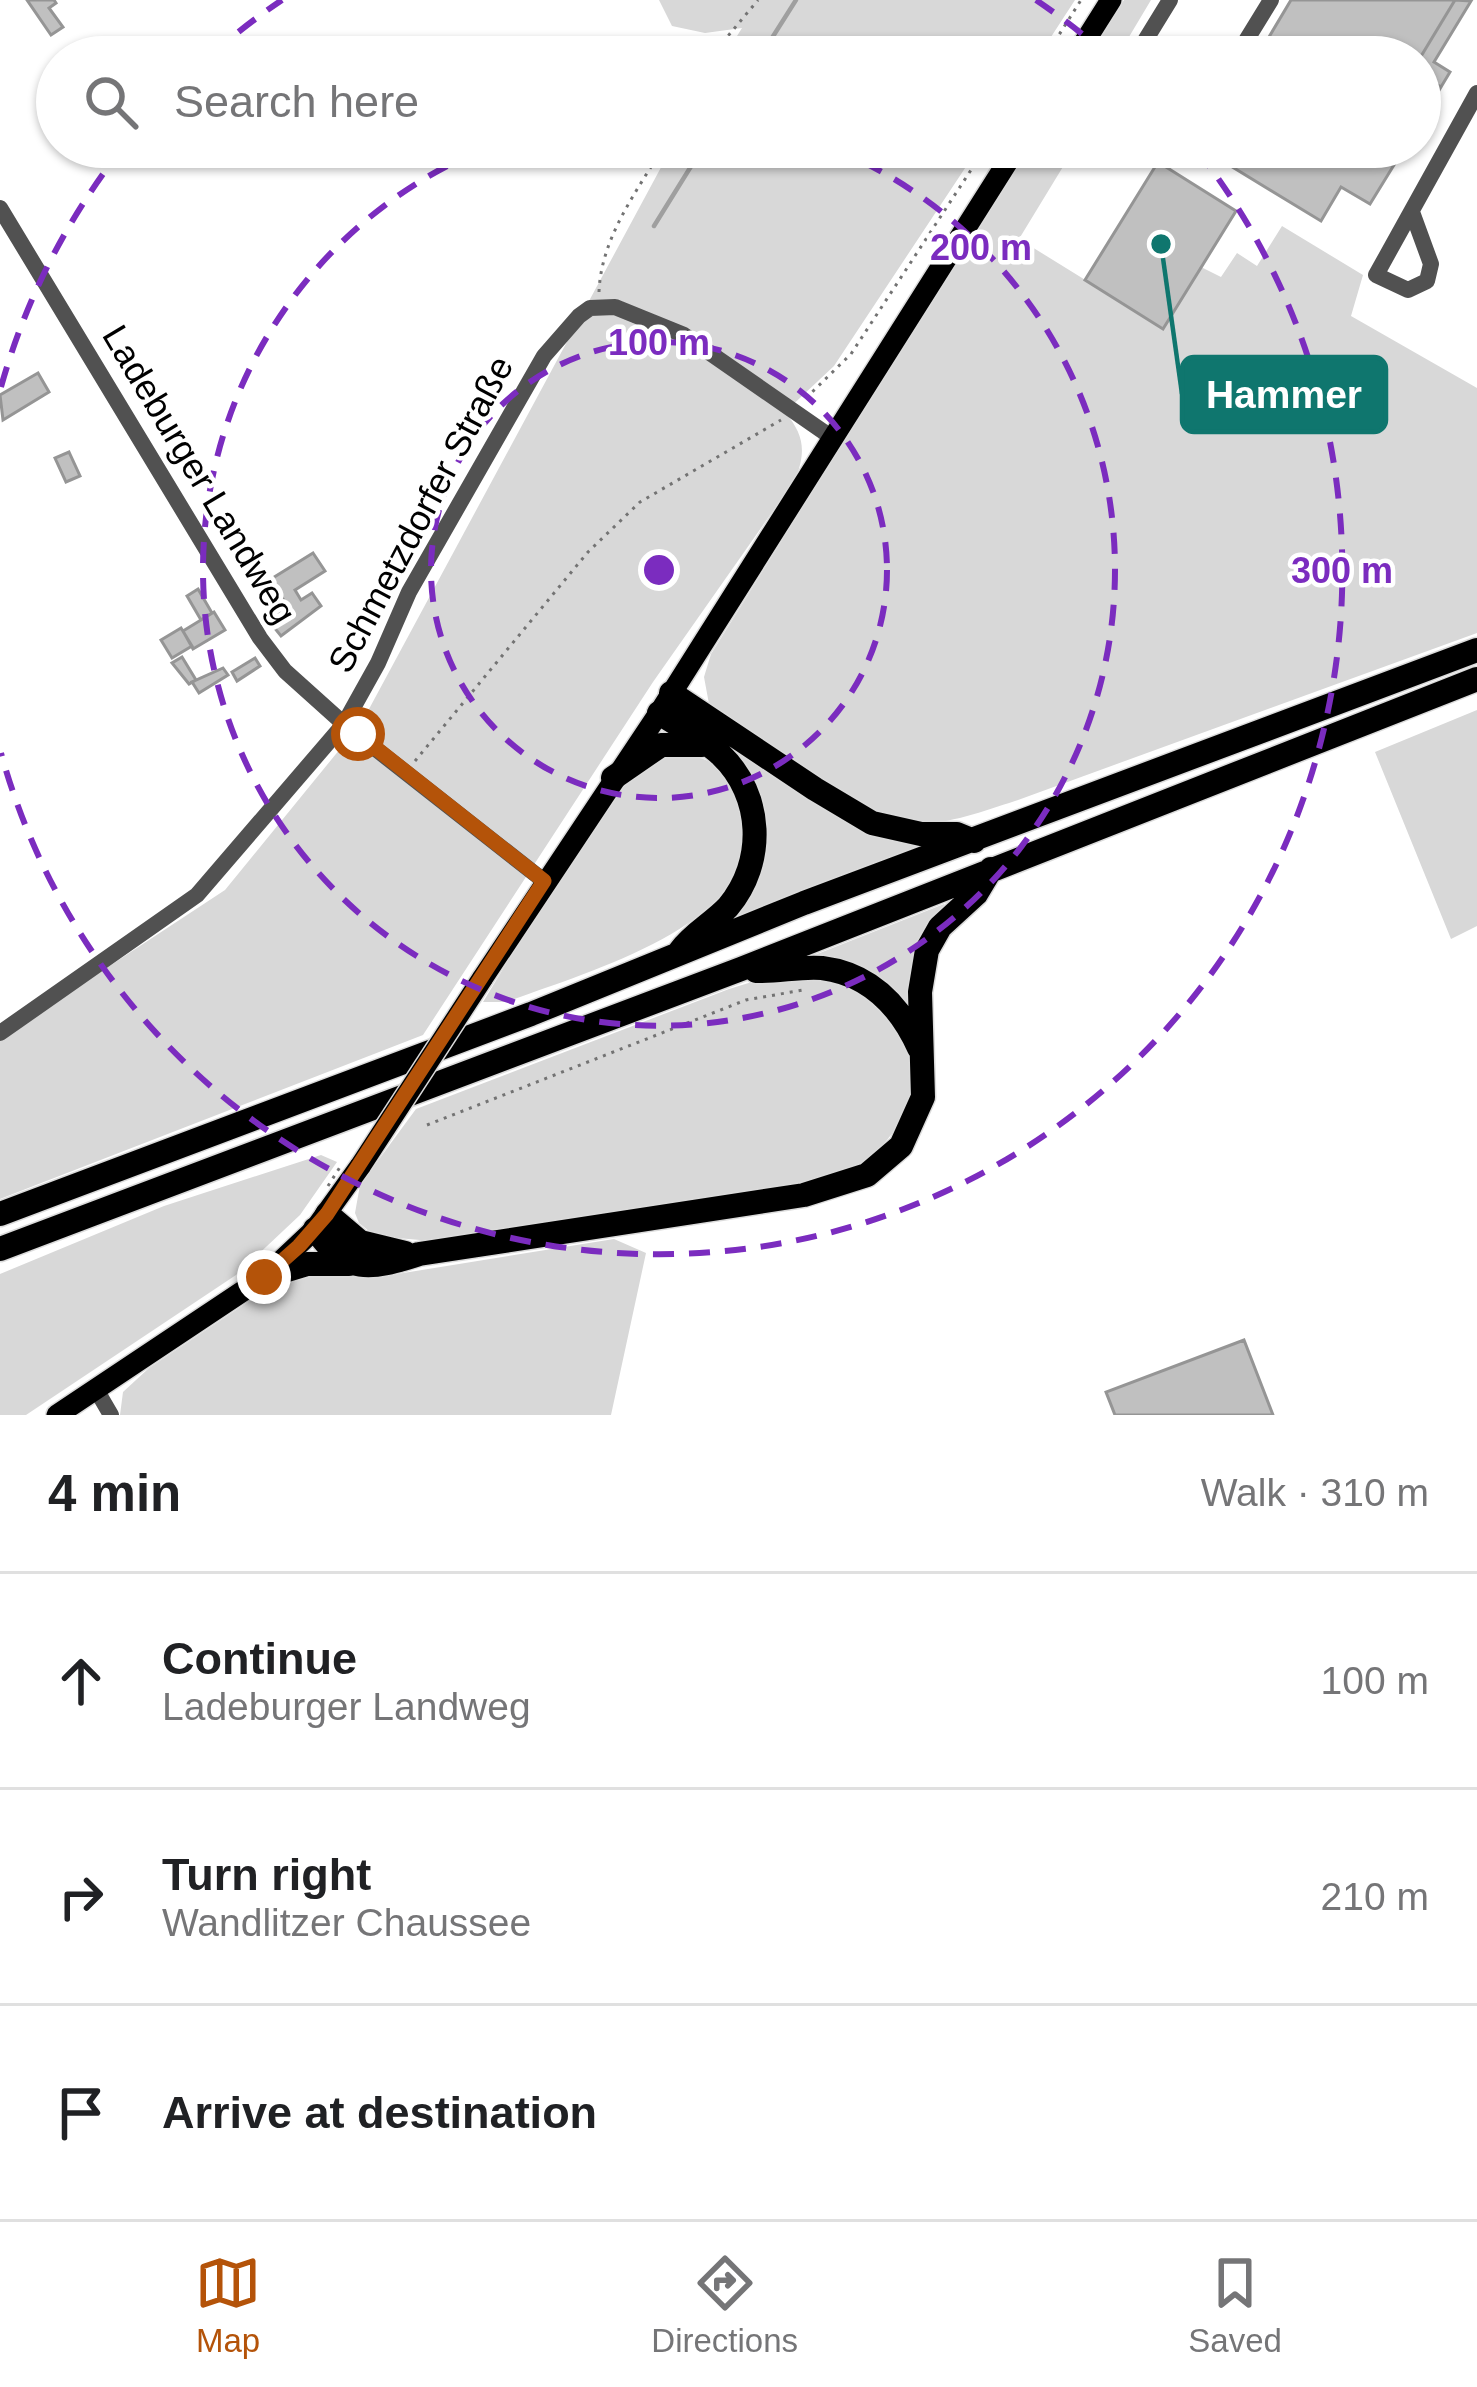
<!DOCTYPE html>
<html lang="en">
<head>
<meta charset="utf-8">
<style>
	body { margin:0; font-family:Helvetica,sans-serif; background:#f6f6f6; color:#202124 }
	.stop { position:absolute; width:36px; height:36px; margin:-27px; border:9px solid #b45309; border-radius:50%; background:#fff }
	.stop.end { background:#b45309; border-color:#fff; box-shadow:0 3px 12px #0008 }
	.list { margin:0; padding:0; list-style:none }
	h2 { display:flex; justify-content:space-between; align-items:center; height:156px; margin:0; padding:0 48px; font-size:51px }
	h2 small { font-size:39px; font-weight:400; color:#757577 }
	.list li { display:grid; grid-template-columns:78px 1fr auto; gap:36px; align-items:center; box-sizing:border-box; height:216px; padding:0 48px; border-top:3px solid #e0e0e0 }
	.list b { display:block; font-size:45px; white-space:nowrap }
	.list p { margin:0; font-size:39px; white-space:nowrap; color:#757577 }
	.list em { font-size:39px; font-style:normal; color:#757577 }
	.icon { flex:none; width:66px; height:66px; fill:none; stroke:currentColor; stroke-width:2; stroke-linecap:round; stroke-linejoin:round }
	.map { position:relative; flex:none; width:1477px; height:1415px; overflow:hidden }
	.search { position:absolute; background:#fff; box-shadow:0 3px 9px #0004; left:36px; right:36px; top:36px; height:132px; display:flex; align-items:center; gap:30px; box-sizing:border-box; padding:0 42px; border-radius:66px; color:#757577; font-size:45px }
	.sheet { height:804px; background:#fff }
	nav { display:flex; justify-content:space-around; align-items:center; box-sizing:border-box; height:168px; border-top:3px solid #e0e0e0; background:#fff; font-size:33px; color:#757577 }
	nav a { display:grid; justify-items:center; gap:6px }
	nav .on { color:#b45309 }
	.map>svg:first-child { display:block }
	.green { fill:#d8d8d8 }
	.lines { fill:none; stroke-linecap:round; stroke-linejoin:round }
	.stream { stroke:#9f9f9f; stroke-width:4.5 }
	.building { fill:#c0c0c0; stroke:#959595; stroke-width:3 }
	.major-casing { stroke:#dbdbdb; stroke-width:24 }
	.highway-casing { stroke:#dbdbdb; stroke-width:27 }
	.path { stroke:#737373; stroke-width:3; stroke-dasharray:3 6; stroke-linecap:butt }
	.minor { stroke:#515151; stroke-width:16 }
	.major { stroke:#000; stroke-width:21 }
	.highway { stroke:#000; stroke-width:24 }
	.major-bridge-casing { stroke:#dbdbdb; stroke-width:24; stroke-linecap:butt }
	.path-bridge { stroke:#737373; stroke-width:3; stroke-dasharray:3 6; stroke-linecap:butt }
	.major-bridge { stroke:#000; stroke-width:21 }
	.route { stroke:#b45309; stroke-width:15 }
	.ring { fill:none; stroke:#7b2cbf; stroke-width:6; stroke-dasharray:21 15 }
	.labels { text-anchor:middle; stroke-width:9; stroke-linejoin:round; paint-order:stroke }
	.street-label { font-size:36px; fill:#000; stroke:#fff }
	.centre { fill:#7b2cbf; stroke:#fff; stroke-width:6 }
	.ring-label { font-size:36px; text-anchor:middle; font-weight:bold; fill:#7b2cbf; stroke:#fff; stroke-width:9; stroke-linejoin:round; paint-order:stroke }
	.leader { fill:none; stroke:#0f766e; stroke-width:4.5 }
	.callout-dot { fill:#0f766e; stroke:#fff; stroke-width:4.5 }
	.callout { fill:#0f766e; stroke:#0f766e; stroke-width:4.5 }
	.callout-label { font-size:39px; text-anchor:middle; font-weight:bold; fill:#fff }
</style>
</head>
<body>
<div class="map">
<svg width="1477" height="1415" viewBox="0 0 1477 1415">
	<rect width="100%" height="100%" fill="#fff"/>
	<path class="green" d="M659 0H1075L1038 57H724L742 28 705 33 672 26Z
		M1124 0H1151L1117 57H1087Z
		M672 147H979L834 366 785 412C804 435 806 450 796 478L653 682 423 1035 0 1199V1038L225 890 362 722Z
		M1028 147H1075L1019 239 1163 328 1201 267 1221 277 1237 253 1257 266 1282 226 1363 275 1351 316 1477 388V633L1015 801C984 811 949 824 916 824 864 824 756 736 709 704L704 677 711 654C817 485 920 314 1028 147Z
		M1477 710V926L1451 939 1375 752Z
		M712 735 922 846 732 922V914L761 861Z
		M665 755C708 756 718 758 737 798 795 917 582 973 507 1002H483L506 964 504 961C546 896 596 792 665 755Z
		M944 904 946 911 913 1017 807 958Z
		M821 975 873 996 909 1050 911 1096 902 1121 879 1150 863 1163 801 1186 431 1241 375 1236 359 1223 355 1213 360 1185 416 1109 729 989 765 978Z
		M321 1155 337 1162 300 1215 236 1275 26 1415H0V1274L164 1206Z
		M614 1239 646 1253 611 1415H120L123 1392 149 1368 248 1302 300 1276 337 1272 391 1275Z"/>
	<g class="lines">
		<path class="stream" d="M760 57 796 0
			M654 226 703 147"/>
	</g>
	<path class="building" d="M27 0H54L56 3 49 8 63 27 51 35Z
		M1291 0H1455L1420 58 1257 57Z
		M1455 0 1471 1 1434 62 1450 72 1441 87 1420 74V58Z
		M1420 74 1441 87 1420 122Z
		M1222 147H1405L1370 204 1341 187 1321 221 1216 157Z
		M1158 162 1236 211 1163 329 1085 280Z
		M38 373 49 392 3 420 0 395Z
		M69 452 80 476 66 482 55 458Z
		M313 553 325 571 295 590 301 600 312 593 321 606 281 636 265 616 285 601 282 598 274 602 263 584Z
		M198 589 212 613 201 620 187 596Z
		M214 612 225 630 193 649 183 631Z
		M181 628 192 646 172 658 161 640Z
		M182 657 196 680 189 684 172 663Z
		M255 658 260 666 237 681 232 672Z
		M223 668 228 675 199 693 192 682Z
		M1244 1340 1273 1415H1115L1106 1392Z"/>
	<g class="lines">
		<defs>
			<path id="major" d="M1075 57 1111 0
				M482 979 659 713 1017 147
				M57 1415 264 1277 315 1229 361 1165"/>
			<path id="highway" d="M671 693 815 789 872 823 921 834H957L974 841
				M659 713C679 726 703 738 721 755 763 795 766 862 728 907 713 923 693 933 680 951
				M613 778 661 745H702
				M756 971C778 972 800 966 822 968 870 974 900 1006 919 1048
				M0 1214 531 1014 804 903 1477 650
				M327 1214 360 1242 405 1253
				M315 1229C347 1275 369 1270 419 1254L804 1195 867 1175 901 1146 923 1097 920 992 927 950 940 927 976 894 991 869
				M0 1249 741 969 1477 679
				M264 1277 307 1264H349"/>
		</defs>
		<use href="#major" class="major-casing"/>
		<use href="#highway" class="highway-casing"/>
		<path class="path" d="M700 57 711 45 728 36 758 0
			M1045 57 1081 0
			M599 292C601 238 636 193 663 147
			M806 398 851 354 986 147
			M415 761 588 552 640 502 781 420
			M427 1125 746 1000 803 990"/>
		<path class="minor" d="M1135 57 1170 0
			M1236 57 1271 0
			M1166 147 1188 160 1196 147
			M0 208 260 638 285 671 344 724 544 881
			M1412 212 1431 264 1427 281 1408 290 1376 275 1477 93
			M0 1033 197 895 344 724 378 663 409 592 544 356 579 316 590 308 615 307 684 335 831 437
			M97 1391 111 1415"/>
		<use href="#major" class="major"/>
		<use href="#highway" class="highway"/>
		<defs>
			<path id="major-bridge" d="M361 1165 482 979"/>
		</defs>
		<use href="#major-bridge" class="major-bridge-casing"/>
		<path class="path-bridge" d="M328 1186 342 1164"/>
		<use href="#major-bridge" class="major-bridge"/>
	</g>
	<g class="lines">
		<path class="route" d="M264 1277 299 1246 327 1214 544 881 358 734"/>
	</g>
	<g class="ring">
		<circle cx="659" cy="570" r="228"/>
		<path d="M830 147A456 456 0 1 1 488 147"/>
		<path d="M1 387A683 683 0 0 1 121 150M211 55A683 683 0 0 1 282 0M1036 0A683 683 0 0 1 1107 55M1197 150A683 683 0 1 1 1 753"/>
	</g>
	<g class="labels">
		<g class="street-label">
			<text transform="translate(200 474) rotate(59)" y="13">Ladeburger Landweg</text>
			<text transform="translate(420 514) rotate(-62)" y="13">Schmetzdorfer Straße</text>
		</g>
	</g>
	<circle cx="659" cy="570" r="18" class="centre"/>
	<g class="ring-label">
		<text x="981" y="260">200 m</text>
		<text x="659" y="355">100 m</text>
		<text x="1342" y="583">300 m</text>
	</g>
	<path class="leader" d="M1161 244L1182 394"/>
	<circle class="callout-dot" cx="1161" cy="244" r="12"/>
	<rect class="callout" x="1182" y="357" width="204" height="75" rx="12"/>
	<g class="callout-label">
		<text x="1284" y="408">Hammer</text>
	</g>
</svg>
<div class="stop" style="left:358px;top:734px"></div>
<div class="stop end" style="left:264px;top:1277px"></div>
<div class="search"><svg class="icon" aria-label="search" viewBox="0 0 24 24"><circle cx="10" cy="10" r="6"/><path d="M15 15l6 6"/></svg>Search here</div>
</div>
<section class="sheet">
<h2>4 min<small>Walk · 310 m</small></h2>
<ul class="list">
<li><svg class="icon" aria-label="ahead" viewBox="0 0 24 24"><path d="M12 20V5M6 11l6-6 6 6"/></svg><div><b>Continue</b><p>Ladeburger Landweg</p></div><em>100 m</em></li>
<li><svg class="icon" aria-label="right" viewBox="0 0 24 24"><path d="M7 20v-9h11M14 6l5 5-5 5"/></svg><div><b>Turn right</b><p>Wandlitzer Chaussee</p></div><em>210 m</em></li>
<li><svg class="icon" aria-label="arrive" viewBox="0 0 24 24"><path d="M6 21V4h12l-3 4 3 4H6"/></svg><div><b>Arrive at destination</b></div></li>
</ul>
</section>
<nav>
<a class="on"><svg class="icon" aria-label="map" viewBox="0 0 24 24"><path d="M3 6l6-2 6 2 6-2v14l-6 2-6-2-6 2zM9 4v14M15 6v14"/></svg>Map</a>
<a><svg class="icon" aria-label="directions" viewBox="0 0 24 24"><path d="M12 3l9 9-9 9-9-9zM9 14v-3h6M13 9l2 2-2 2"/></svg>Directions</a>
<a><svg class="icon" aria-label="saved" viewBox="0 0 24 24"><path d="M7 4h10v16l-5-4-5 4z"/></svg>Saved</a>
</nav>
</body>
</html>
